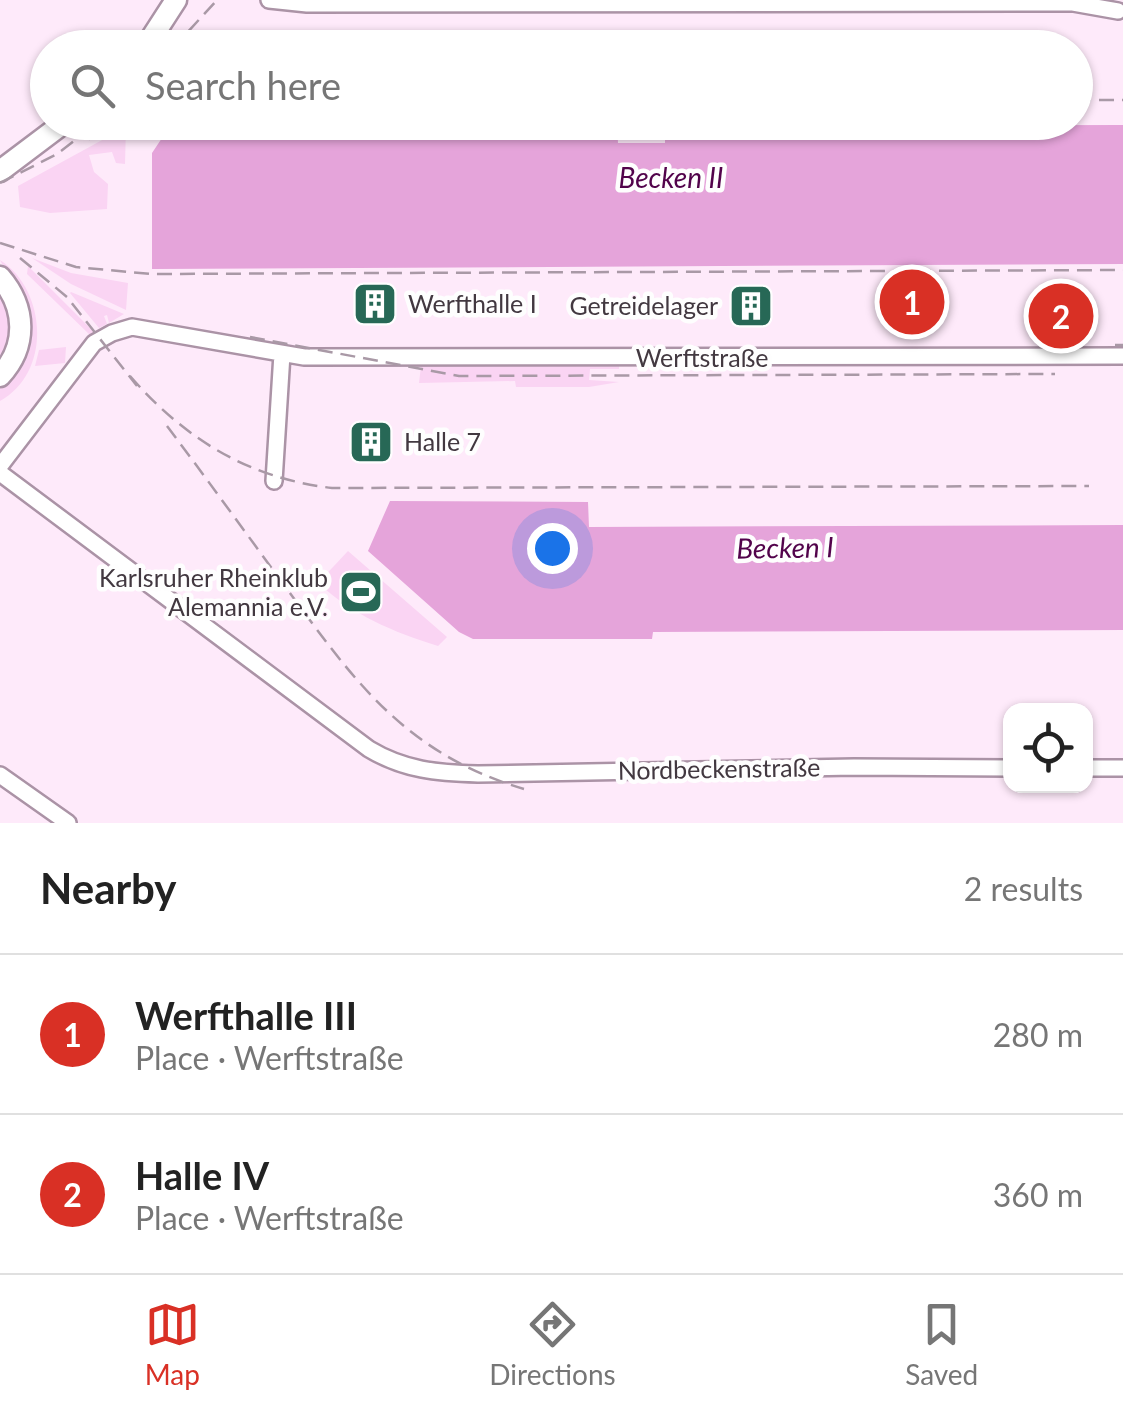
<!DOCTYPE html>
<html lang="en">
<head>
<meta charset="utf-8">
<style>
	body { margin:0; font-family:Lato,sans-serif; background:#f2f2f2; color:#222 }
	.controls { position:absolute; right:30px; bottom:30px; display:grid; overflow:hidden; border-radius:20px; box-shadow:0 2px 8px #0004 }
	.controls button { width:90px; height:90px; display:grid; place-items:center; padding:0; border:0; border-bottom:2px solid #e0e0e0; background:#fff; color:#222; font:50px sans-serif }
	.you { position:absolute; left:552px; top:548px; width:35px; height:35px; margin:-25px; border:8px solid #fff; border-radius:50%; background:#1a73e8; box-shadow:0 0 0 15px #1a73e833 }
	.badge { display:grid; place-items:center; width:65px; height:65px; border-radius:50%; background:#d93025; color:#fff; font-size:32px; font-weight:700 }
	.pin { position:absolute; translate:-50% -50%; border:5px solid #fff; box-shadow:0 2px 10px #0006 }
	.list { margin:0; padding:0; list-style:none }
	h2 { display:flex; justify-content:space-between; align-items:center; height:130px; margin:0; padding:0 40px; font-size:42px }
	h2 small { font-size:32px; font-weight:400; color:#767676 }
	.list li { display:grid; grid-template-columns:65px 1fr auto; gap:30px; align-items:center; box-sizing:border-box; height:160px; padding:0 40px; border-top:2px solid #e0e0e0 }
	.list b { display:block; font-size:38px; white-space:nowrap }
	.list p { margin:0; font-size:32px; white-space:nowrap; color:#767676 }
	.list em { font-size:32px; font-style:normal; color:#767676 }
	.icon { flex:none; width:55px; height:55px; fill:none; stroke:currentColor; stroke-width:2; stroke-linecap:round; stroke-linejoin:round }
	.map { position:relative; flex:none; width:1123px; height:823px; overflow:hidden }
	.search { position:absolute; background:#fff; box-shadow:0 2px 8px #0004; left:30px; right:30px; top:30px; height:110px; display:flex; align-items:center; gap:25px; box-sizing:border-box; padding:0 35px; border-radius:55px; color:#767676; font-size:38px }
	.sheet { height:450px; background:#fff }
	nav { display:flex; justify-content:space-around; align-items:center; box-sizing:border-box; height:140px; border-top:2px solid #e0e0e0; background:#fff; font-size:28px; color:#767676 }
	nav a { display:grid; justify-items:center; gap:5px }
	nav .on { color:#d93025 }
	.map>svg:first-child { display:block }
	.green { fill:#fad4f3 }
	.water { fill:#e5a4da }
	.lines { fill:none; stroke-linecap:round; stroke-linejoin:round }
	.minor-casing { stroke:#ab93a6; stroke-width:20 }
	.major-casing { stroke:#ab93a6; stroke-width:25 }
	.minor { stroke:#fff; stroke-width:15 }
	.major { stroke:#fff; stroke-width:20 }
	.rail { stroke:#a999a6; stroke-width:2.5; stroke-dasharray:15 8; stroke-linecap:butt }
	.labels { text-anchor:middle; stroke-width:9; stroke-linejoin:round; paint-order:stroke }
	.poi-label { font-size:25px; fill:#423840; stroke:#fefefe; text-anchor:start }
	.street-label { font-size:25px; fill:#423840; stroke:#fefefe }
	.water-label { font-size:28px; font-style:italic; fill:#52034b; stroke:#fefefe }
</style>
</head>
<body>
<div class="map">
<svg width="1123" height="823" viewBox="0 0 1123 823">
	<rect width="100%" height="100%" fill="#feeafa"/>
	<path class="green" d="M126 127 125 164 116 163 112 152 89 155 94 172 108 184 107 209 50 213 20 207 18 186Z
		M32 258 71 273 128 283 126 310 71 284Z
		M0 260C47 290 52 372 0 401V389C30 363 40 320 19 286 13 276 4 269 0 260Z
		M28 266 94 332 90 335 27 274Z
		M0 293C13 318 14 337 0 361Z
		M70 293 71 292 124 314 109 323 107 315 104 316 107 324 99 328Z
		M66 347 65 363 35 366 39 350Z
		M421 366H619V369H590L589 380 619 382 589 387H516L515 381 419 383Z
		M348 551 447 637 438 646C393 632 353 615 318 583Z"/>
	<path class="water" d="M1123 125V264L152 269V153L162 138 181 132 182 129 617 126 618 143H665V126Z
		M390 501 588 502 589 527 1123 525V630L653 632 652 639H473L459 632 368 551Z"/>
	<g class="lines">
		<defs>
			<path id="minor" d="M269 0 307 4 1073 3 1118 11
				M0 466 94 343 112 333 132 327 304 357 1123 356
				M0 473 369 749C404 770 437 773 478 774L854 767 1010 768
				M274 481 282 354
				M1086 768H1123
				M0 775 68 823"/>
			<path id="major" d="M145 48 176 0
				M0 171 65 122
				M0 277C26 307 28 346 0 376"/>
		</defs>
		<use href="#minor" class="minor-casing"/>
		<use href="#major" class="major-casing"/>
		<use href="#minor" class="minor"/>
		<use href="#major" class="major"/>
		<path class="rail" d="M173 48 217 0
			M1076 100H1123
			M89 139 130 122
			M0 183 57 154 99 122
			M0 243 76 267 151 274 1123 270
			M20 258 67 297 137 386
			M250 337 459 376 1055 374
			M1115 345H1123
			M130 376C185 439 248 478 332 488L1089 486
			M167 426C204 475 240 525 276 574 349 673 399 752 524 789"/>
	</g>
	<defs>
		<symbol id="building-square" viewBox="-11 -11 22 22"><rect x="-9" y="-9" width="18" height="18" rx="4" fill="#276856" stroke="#fefefe"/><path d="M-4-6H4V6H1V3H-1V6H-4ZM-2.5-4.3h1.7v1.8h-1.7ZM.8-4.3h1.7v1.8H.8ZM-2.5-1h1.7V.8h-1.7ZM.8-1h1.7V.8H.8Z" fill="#fff"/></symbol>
		<symbol id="stadium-square" viewBox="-11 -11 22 22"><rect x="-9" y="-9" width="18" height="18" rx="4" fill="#276856" stroke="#fefefe"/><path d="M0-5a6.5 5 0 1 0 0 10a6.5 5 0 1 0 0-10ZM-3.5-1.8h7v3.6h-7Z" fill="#fff"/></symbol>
	</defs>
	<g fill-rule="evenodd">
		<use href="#building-square" x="350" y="279" width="50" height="50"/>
		<use href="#building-square" x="726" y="281" width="50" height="50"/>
		<use href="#building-square" x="346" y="417" width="50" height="50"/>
		<use href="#stadium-square" x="336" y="567" width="50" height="50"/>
	</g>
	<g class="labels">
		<g class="poi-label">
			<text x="408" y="313">Werfthalle I</text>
			<text x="718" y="315" text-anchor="end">Getreidelager</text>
			<text x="404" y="451">Halle 7</text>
			<text x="328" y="587" text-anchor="end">Karlsruher Rheinklub<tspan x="328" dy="29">Alemannia e.V.</tspan></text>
		</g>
		<g class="street-label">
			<text x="702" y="367">Werftstraße</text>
			<text transform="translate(719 769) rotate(-1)" y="9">Nordbeckenstraße</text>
		</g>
		<g class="water-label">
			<text x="671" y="188">Becken II</text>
			<text transform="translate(785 548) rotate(-1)" y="10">Becken I</text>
		</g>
	</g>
</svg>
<div class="controls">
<button><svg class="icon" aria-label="locate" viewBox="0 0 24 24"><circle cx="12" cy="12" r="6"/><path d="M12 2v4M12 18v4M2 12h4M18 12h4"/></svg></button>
</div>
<div class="you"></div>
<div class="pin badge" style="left:912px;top:302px">1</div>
<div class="pin badge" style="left:1061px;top:316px">2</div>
<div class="search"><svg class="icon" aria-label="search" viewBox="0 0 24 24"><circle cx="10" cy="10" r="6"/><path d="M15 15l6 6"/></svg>Search here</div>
</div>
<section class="sheet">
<h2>Nearby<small>2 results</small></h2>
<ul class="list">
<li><span class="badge">1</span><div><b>Werfthalle III</b><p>Place · Werftstraße</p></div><em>280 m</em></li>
<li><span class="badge">2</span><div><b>Halle IV</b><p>Place · Werftstraße</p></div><em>360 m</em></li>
</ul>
</section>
<nav>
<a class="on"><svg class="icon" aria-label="map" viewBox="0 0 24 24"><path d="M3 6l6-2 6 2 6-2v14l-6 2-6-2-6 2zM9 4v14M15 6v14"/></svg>Map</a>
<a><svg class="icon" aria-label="directions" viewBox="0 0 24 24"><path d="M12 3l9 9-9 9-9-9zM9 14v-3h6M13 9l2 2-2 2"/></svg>Directions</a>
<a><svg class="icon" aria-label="saved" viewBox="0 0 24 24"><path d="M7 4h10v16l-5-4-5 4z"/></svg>Saved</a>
</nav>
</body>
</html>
